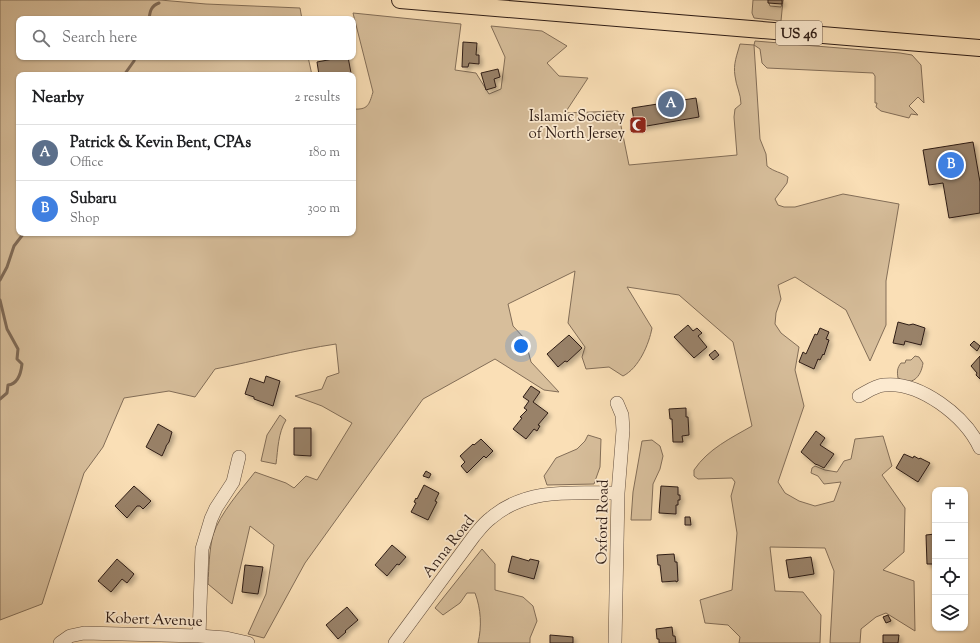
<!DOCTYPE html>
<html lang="en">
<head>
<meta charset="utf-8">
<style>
	body { margin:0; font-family:"Sorts Mill Goudy",serif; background:#f2f2f2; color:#202124 }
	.controls { position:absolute; right:12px; bottom:12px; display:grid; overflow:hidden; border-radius:8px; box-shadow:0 1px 3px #0004 }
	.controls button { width:36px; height:36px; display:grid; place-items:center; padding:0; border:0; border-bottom:1px solid #e0e0e0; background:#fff; color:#202124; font:20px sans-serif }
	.you { position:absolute; left:521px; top:346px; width:14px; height:14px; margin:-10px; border:3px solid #fff; border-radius:50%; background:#1a73e8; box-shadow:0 0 0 6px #1a73e833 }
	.badge { display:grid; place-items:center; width:26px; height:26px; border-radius:50%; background:#8f2418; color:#fff; font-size:13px; font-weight:700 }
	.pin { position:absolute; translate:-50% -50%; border:2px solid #fff; box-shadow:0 1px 4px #0006 }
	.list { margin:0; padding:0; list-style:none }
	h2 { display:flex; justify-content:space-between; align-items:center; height:52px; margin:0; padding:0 16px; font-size:17px }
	h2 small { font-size:13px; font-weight:400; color:#757577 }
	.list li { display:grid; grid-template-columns:26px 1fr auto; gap:12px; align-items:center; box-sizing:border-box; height:56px; padding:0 16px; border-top:1px solid #e0e0e0 }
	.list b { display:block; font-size:15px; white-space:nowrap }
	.list p { margin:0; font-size:13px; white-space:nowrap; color:#757577 }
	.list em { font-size:13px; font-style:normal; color:#757577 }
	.icon { flex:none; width:22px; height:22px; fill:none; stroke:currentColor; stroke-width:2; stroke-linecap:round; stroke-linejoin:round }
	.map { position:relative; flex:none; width:980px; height:643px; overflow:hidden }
	.search { position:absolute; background:#fff; box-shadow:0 1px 3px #0004; left:16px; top:16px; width:340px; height:44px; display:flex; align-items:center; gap:10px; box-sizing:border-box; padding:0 14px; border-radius:8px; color:#757577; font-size:15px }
	.panel { position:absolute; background:#fff; box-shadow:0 1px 3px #0004; left:16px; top:72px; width:340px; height:164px; border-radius:8px }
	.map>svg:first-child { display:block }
	.green { fill:#d7be9b; stroke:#836e58 }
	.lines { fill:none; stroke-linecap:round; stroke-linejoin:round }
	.stream { stroke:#7f6a56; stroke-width:3 }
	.building { fill:#998269; stroke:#2f1d16; filter:url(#shadow) }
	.minor-casing { stroke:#624e3e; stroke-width:14 }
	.major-casing { stroke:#2f1d16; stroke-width:18 }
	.minor { stroke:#fcead0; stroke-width:13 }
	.major { stroke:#fadfb6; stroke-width:16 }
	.labels { text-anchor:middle; stroke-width:3.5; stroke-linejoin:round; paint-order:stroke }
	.shield { fill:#fcead0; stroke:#6c5a4e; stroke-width:1 }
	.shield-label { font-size:14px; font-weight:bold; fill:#2f1d16 }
	.poi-label { font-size:15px; fill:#2f1d16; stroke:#fcead0; text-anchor:end }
	.street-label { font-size:15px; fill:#2f1d16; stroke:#fcead0 }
</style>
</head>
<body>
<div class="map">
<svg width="980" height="643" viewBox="0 0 980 643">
	<defs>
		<filter id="shadow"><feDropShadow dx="3" dy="3" stdDeviation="2" flood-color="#0004"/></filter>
	</defs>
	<rect width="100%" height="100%" fill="#fadfb6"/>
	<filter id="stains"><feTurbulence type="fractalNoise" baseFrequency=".005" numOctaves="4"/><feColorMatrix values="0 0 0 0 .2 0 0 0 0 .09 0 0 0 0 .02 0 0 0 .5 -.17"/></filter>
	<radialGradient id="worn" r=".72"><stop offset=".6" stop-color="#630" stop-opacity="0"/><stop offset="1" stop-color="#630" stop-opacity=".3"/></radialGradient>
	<path class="green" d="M0 0H160L206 4 300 8 302 19H19V57H308L312 75H19V233H353V109C368 110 369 105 373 92L353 13 461 24 455 70 476 73 489 94 501 89 505 57 491 26 542 31 567 46 547 63 559 76 588 78 565 113 618 111 629 165 737 155 734 117 735 109 741 104C741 94 736 86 735 76 733 64 737 55 740 44L754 45 755 41 900 53 912 55 921 65 924 103 918 97 909 106 918 115 911 114 909 118 881 111 876 107 877 103H875V76L873 73 767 68 762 63 760 49 754 45 760 139 766 154 767 166C774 172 781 172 788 177L787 183 775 199 778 205 784 207H795L843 194 899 204 886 281V325L870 361 846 310 795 277 778 285 781 299 776 313 775 324 781 333 799 347 795 370 804 406 778 482 785 493 799 501 815 506 834 501 841 482 824 484 818 476 811 473 812 468 815 466 825 470 837 472 844 461 851 459 855 439 883 436 892 466 882 475 905 508 904 552 883 570 914 581 915 631 886 613 876 617 861 629 860 643H830L834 571 825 548 770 547 775 591 803 592 821 615 820 643H739L740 637 728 625 705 623 700 600 732 590 737 533 731 496 735 482 732 478 698 479 694 476V470C708 449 731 438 752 426L733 342 679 295 627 287 652 328C649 344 639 368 623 376L609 367 586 369 582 357 585 347 568 323 575 271 508 304 513 326 525 339 531 362 559 392 544 390 495 359 423 399 305 563 264 638 248 634 266 594 274 545 250 526 232 604 208 584C209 567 209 551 213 535 220 513 241 490 255 472L286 483 294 488 306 476 317 480 352 423 322 406 295 396 322 389 327 377 339 373 336 344C295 350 256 361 215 369L195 397 169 391 124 398 103 447 84 473 42 604 0 620Z
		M753 0H768L770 6 781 7 783 0 781 21 754 18 752 13Z
		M915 356 919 357 923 363C921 377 912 387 898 378 897 372 897 368 901 363H905L906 360H911Z
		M280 415 286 420C278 433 278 449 276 464L261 461 267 435Z
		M588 435 601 439 600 467 594 484 547 485 544 476 556 458 577 449 585 441Z
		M652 440 660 446 663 456 660 469 653 484 651 520H631L633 492 642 441Z
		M482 549 495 564V590L523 597 533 606 537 621 530 638V643H478C482 626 481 609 475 593H467L460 603 443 615 435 608Z"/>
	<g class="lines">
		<path class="stream" d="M149 19C150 11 151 6 159 3
			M124 75 134 61 135 57
			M0 280 7 267 14 246 24 233
			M0 300 7 329 18 349 17 359 22 364C21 373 18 384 8 385L7 393 0 399"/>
	</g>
	<path class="building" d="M768 0H782V4L768 3Z
		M463 42 477 43 476 55H479V64L469 63 468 67H462Z
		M344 57H348L351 73 340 75H319L317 62Z
		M498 69 500 77 494 79 496 87 486 90 481 73Z
		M696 98 699 117 635 128 632 108Z
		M973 142 980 182V213L949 218 943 183 929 185 923 150Z
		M898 322 909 325 913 324 925 328 921 345 905 341 904 345 893 343Z
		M688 325 693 331 697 328 702 333 698 336 707 347 694 358 674 337Z
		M820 328 829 332 826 339 829 340 824 355 823 354 820 360 818 359 814 369 799 362 803 352 806 354 815 334 817 335Z
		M569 335 582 348 567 362 565 361 558 367 547 354Z
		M974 341 980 346 977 351 970 345Z
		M715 350 719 355 713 360 709 355Z
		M980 356V379L976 375 977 373 971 366Z
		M266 376 280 381 273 406 254 399V397L245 394 250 378 264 383Z
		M531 386 540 392 533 402 548 413 538 425 540 426 537 431 534 429 526 439 513 429 522 418 520 417 527 410 524 408 529 401 523 397Z
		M686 408V417H688L689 435 682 436 683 442H673L672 419H670L669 409Z
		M158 424 172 432 169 442 166 446V447L162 456 146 447Z
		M294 428H311V456L294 455Z
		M816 431 825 438 820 445 834 454 824 468 818 465 815 464 801 452Z
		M481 439 493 451 486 458 484 456 467 473 461 466 465 462 460 456 473 444 474 445Z
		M904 454 913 458 914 456 919 459 920 458 930 463 918 482 896 468Z
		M426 471 431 474 429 478 423 476Z
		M424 485 439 493 435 501 437 502 428 520 411 512 416 503 414 502 416 498 417 499Z
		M134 486 151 501 143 509 140 506H137L127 518 115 506Z
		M661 486 678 487V495H680V500H678V505H676V514L659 513Z
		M685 517H690L691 525H685Z
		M935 534V564H927L926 535Z
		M392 545 406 557 399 565 397 564 387 576 375 565Z
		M674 554 675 562H677L678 581 676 582V581L662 582 660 565H658L657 555Z
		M512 556 529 561 530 559 539 561 534 579 508 572Z
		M811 557 814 574 789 578 786 560Z
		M117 559 134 574 127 583 122 579 111 592 98 581Z
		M245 565 263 567 258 594 242 592Z
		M347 607 358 620 345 631 346 632 338 639 326 625Z
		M888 615 891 621 886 623 883 617Z
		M672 627 673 636H675L676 643H659V639H657L656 629Z
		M550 635 573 637V643H550Z
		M883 635H899L898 643H883Z"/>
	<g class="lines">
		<defs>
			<path id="minor" d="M859 396C867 392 874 386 884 385 920 381 965 416 980 448
				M199 636 202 549 211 519 216 508 233 482 239 457
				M60 643 70 636 84 633 199 636 226 638 248 643
				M395 643 474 536C479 530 484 523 491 518 527 487 574 493 618 493
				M615 643 618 493 623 430 622 415 617 403"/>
			<path id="major" d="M400 0 980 48"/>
		</defs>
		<use href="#minor" class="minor-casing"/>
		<use href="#major" class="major-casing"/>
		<use href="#minor" class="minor"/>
		<use href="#major" class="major"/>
	</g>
	<defs>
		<symbol id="mosque-square" viewBox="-11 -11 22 22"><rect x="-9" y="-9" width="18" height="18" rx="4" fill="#8f2418" stroke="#fcead0"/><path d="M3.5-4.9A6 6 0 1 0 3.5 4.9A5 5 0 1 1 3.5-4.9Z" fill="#fff"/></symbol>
	</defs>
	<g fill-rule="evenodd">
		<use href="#mosque-square" x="628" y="115" width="20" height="20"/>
	</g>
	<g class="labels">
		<rect class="shield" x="776" y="21" width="46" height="24" rx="3"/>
		<g class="shield-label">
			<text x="799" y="38">US 46</text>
		</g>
		<g class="poi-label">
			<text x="625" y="121">Islamic Society<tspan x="625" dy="17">of North Jersey</tspan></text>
		</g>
		<g class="street-label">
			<text transform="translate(602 522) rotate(-89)" y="5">Oxford Road</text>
			<text transform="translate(448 546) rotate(-52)" y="5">Anna Road</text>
			<text transform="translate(154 619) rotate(2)" y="5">Kobert Avenue</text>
		</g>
	</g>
	<rect width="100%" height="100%" filter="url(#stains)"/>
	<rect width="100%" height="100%" fill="url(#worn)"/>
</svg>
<div class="controls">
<button>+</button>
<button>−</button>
<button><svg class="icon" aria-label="locate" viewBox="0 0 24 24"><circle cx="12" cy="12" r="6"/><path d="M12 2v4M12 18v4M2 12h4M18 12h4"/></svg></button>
<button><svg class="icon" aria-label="layers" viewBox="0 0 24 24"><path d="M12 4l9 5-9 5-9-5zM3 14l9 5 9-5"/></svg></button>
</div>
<div class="you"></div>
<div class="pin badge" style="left:671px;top:104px;background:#5c6f8a">A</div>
<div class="pin badge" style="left:951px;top:165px;background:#3f7fe0">B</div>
<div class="search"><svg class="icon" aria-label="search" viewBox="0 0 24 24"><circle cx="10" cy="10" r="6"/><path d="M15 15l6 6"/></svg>Search here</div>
<section class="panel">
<h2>Nearby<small>2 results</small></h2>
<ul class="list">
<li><span class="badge" style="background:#5c6f8a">A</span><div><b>Patrick &amp; Kevin Bent, CPAs</b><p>Office</p></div><em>180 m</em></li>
<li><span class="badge" style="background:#3f7fe0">B</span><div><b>Subaru</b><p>Shop</p></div><em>300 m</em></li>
</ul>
</section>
</div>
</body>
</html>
